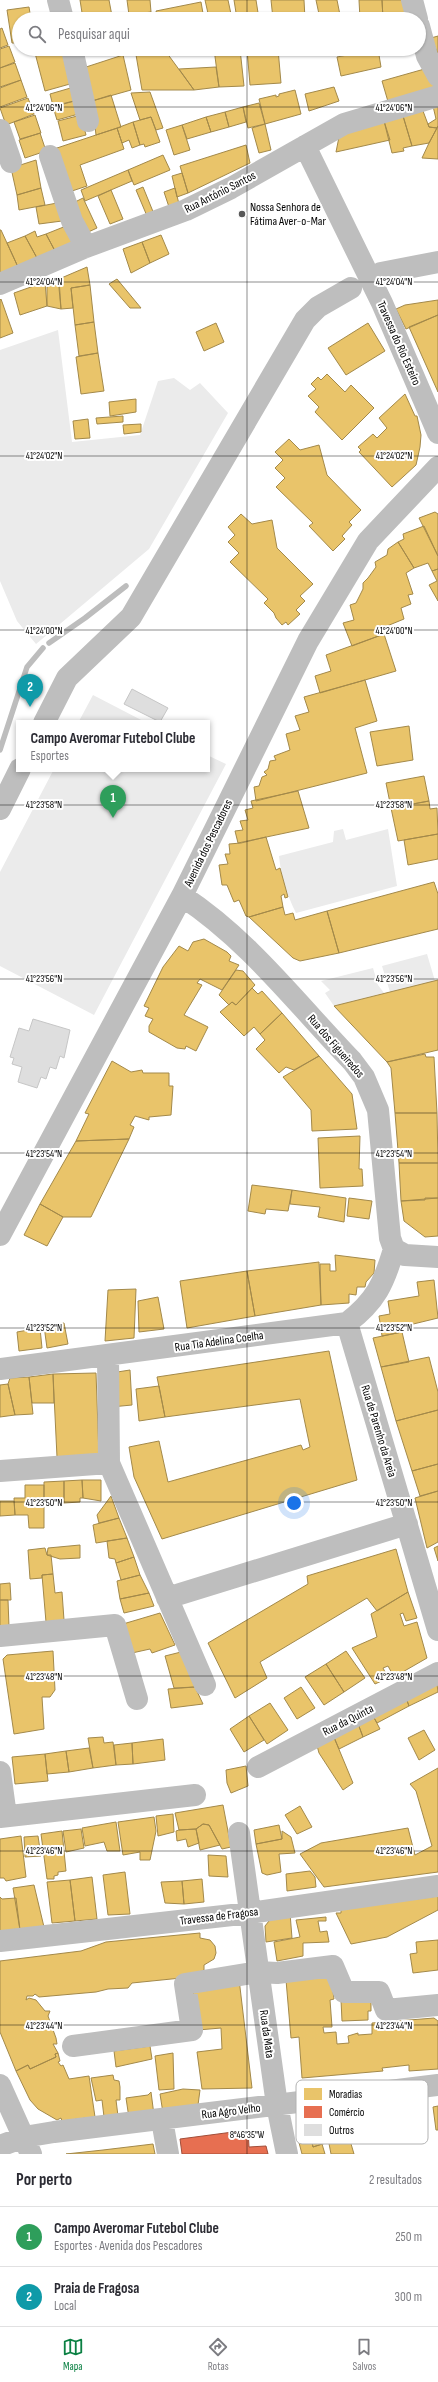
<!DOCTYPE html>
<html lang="pt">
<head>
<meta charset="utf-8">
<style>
	body { margin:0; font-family:"Sofia Sans Condensed",sans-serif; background:#f2f2f3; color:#2b2b33 }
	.you { position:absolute; left:294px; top:1503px; width:14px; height:14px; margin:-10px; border:3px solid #fff; border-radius:50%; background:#1a73e8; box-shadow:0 0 0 6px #1a73e833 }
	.badge { display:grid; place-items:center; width:26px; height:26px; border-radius:50%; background:#0b8043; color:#fff; font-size:13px; font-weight:700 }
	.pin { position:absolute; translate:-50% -33px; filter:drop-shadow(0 1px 2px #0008) }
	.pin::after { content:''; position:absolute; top:21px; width:14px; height:12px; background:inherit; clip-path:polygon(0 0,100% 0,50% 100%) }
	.popup { position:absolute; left:16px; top:720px; width:194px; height:52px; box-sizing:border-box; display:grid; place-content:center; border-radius:0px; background:#fff; filter:drop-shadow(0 1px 3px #0005); font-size:13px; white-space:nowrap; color:#7c7c81 }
	.popup b { font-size:15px; color:#2b2b33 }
	.popup::after { content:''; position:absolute; left:50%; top:100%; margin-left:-8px; border:8px solid transparent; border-top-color:#fff }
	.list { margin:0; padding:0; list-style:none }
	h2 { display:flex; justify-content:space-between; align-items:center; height:52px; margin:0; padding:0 16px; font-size:17px }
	h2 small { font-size:13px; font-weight:400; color:#7c7c81 }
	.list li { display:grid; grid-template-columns:26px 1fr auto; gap:12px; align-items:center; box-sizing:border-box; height:60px; padding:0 16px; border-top:1px solid #e1e1e2 }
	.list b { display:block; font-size:15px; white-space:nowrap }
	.list p { margin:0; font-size:13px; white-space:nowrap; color:#7c7c81 }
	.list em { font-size:13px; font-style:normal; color:#7c7c81 }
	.icon { flex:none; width:22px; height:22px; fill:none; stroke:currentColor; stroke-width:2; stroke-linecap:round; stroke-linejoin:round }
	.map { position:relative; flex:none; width:438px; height:2154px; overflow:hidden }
	.search { position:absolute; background:#fff; box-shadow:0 1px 3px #0004; left:12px; right:12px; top:12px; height:44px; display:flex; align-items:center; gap:10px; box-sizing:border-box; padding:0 14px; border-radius:22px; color:#7c7c81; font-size:15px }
	.sheet { height:172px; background:#fff }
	nav { display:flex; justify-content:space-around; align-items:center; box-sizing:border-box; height:56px; border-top:1px solid #e1e1e2; background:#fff; font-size:11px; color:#7c7c81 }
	nav a { display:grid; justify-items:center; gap:2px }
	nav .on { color:#0b8043 }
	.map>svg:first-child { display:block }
	.green { fill:#ebebeb }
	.homes { fill:#e9c46a; stroke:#a3894a }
	.shops { fill:#e76f51; stroke:#a24e39 }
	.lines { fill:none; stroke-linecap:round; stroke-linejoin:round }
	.stream { stroke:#bdbdbd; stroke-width:5.5 }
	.building { fill:#dedede; stroke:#c6c6c6 }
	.minor { stroke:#bebebe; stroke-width:22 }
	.ticks { fill:none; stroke:#000; stroke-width:1; stroke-opacity:0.45 }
	.poi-dot { fill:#595959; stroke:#fff; stroke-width:1.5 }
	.labels { text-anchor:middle; stroke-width:4; stroke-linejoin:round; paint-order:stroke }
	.street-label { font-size:12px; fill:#000; stroke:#fff }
	.poi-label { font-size:12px; fill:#000; stroke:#fff; text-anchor:start }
	.key { fill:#fff; stroke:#b2b2b2; stroke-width:1 }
	.key-label { font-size:11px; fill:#000 }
	.ticks-label { font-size:10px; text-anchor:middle; fill:#000; stroke:#fff; stroke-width:4; stroke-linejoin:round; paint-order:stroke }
</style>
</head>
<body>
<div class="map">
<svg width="438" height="2154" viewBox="0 0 438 2154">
	<rect width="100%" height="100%" fill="#fff"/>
	<path class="green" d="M58 330 72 442 140 435 158 381 174 378 190 390 200 383 228 413 149 549 54 629 52 633 48 634 36 644 17 621 0 581V350Z
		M93 695 147 723H78Z
		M207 755 226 764 94 1015 0 966V872L54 769H207Z
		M343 829 346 840 388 829 397 886 296 913C287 895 281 876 279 856L333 842 334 831Z
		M427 954 435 981 390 992 382 966Z
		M373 968 378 985 384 993 334 1006 325 993 330 990 321 981Z"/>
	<path class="homes" d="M80 0H109L112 16 83 19Z
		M127 0H150L151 12 129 15Z
		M205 0H228L231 14 209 18Z
		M234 0H256L259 19H237Z
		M271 0H304L305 19H273Z
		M316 0H337L340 15 320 19Z
		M359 0H382L383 19H360Z
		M382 0H405L408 11 399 14 400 19H383Z
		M201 2 204 19H158L156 11Z
		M29 7 31 19H19V43H12L7 10Z
		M2 28 8 45 0 48V29Z
		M438 36V54L431 38Z
		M9 46 15 62 0 68V49Z
		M48 49H67L77 82 45 91 35 53Z
		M135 49H164L194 90H142Z
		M214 49H240L244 86 219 87Z
		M247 49H278L281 83 250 85Z
		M378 49 381 67 341 76 337 57Z
		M123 55 131 90 92 101 83 68Z
		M15 63 21 80 0 87V68Z
		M216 67 219 87 194 90 179 69Z
		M428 68 437 91 389 105 382 81Z
		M21 80 27 97 0 107V88Z
		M74 87 78 100 53 106 50 94Z
		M334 87 339 101 309 111 305 94Z
		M295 90 301 114 265 124 259 99 276 95V97L279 96V94Z
		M150 92 163 128 156 130 151 117 140 120 131 93Z
		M111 95 121 127 96 135 92 101Z
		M28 98 34 114 6 125 0 108Z
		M78 100 82 113 57 120 53 107Z
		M259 103 265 124 248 128 243 107Z
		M438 105V126L437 128 429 127 428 124 436 119 433 106Z
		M243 107 246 122 229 127 225 112Z
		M423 111 429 127 437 128 429 143 412 146 403 116Z
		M225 112 229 127 211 132 206 117Z
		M35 115 41 133 20 139 14 122Z
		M81 115 86 135 63 141 58 121Z
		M403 116 412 146 403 148 404 151 392 153 384 121Z
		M151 117 160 142 145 147 144 144 140 145 133 122Z
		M206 117 211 132 187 139 182 125Z
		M384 121 390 140 336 152 340 132Z
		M133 122 140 145 132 148 129 140 122 143 117 128Z
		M265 124 271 150 259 153 252 128Z
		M182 125 190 150 174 155 166 130Z
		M438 126V159L422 158 429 143Z
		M117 128 124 149 80 165 87 186 69 192 54 149Z
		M40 133 46 151 25 158 19 140Z
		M246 145 250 163 188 193 180 166Z
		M163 155 170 170 134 185 128 170Z
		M36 160 41 188 17 195 11 168Z
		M128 170 132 181 85 201 81 190Z
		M182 173 188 193 177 197 172 176Z
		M143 187 154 214 147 216 136 190Z
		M41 188 45 205 19 210 17 195Z
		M175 188 179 204 169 207 164 192Z
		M111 190 123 219 110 224 98 196Z
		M83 198 97 228 84 234 69 205Z
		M57 203 62 221 39 224 36 207Z
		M71 224 79 241 55 251 46 234Z
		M1 230 18 267 0 274V230Z
		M35 231 37 237 46 234 55 251 37 258 25 236Z
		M161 235 169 254 150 263 142 242Z
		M25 236 37 258 18 267 7 243Z
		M142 242 150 263 131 273 123 249Z
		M87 267 90 285 71 288 73 308 61 309 59 279Z
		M117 279 141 308H130L109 284Z
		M45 282 47 306 20 315 14 293Z
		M58 282 59 288 61 309 47 306V287Z
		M90 285 94 322 75 325 71 288Z
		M1 299 13 333 0 338V300Z
		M438 300V315L406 329 396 309 405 305Z
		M438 315V392L409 327Z
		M94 322 98 353 79 356 75 325Z
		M216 323 224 342 204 351 196 332Z
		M368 323 385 351 346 375 328 348Z
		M98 353 104 391 81 394 76 357Z
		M327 374 345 392 351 385 374 408 342 440 315 412 319 407 308 396 316 389 311 384 318 377 321 380Z
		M405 394 415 416H417L421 435 420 447 416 465 392 487 359 452 361 450 358 447 373 434 377 438 387 428 379 418Z
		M136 399V412L110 416 109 402Z
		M123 416V422L97 424 96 418Z
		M88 419 90 438 75 439 73 421Z
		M141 424V432L124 434 123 425Z
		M289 439 300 450 319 445 327 475 361 510 349 522 352 525 342 536 345 539 333 551 309 526 313 523 276 487 285 478 275 468 283 460 275 452Z
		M435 512 438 514V556L419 518Z
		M241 514 252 524 272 520 277 548 313 584 300 596 305 601 296 610 300 614 288 625 286 622 282 625 276 618 274 613 264 603 268 599 230 562 239 553 228 542 235 535 228 527Z
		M424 526 438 556V569L432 571 428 563 414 568 398 542 404 539 403 534Z
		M398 542 414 568 406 573 413 594 408 595 411 604 401 608 404 619 382 628 384 634 352 646 343 623 354 620 350 605 356 603 363 589V583L368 578 376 567 375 562 387 555 388 549Z
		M438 569V601L429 585 437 581 432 571Z
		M384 634 396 671 320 693 315 676 331 671 326 655Z
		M365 680 377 721 355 728 367 773 256 801 254 787 259 786 262 777 267 775 264 772 268 769 270 761 276 760 274 756 290 750 286 734 300 730 295 716 309 712 304 697Z
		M409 726 413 760 377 766 370 732Z
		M424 776 429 801 391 808 386 783Z
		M298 791 309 828 238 843 235 831 243 830 240 821 248 820 245 810 253 808 251 801Z
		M429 801 430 809 437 808 438 834 398 841 391 808Z
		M438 834V859L408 865 404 840Z
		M266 837 276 870 280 868 288 897 285 898 284 894 281 896 283 907 249 917 246 916 239 900 234 902 227 885H222L219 865 228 864 225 854H230L229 844 241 843Z
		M434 882 438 894V929L339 953 327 911Z
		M283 907 285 915 293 913 295 920 327 911 339 953 300 961 293 958 249 917Z
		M204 939 227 952 231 956 229 961 239 965 222 990 200 979 197 983 202 985 184 1015 208 1027 196 1051 186 1046 185 1049 177 1048 149 1032V1026L153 1019 145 1016 149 1008 144 1006 163 967 179 946 188 951 193 942Z
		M236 970 243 971 255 985 236 1005 232 1002 229 1005 219 995Z
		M438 980V1050L387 1062 334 1006Z
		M252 988 258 994 262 991 282 1013 260 1034 254 1027 244 1036 220 1012 232 1002 236 1005Z
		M282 1013 319 1056 294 1070 286 1067 279 1073 256 1049 265 1040 260 1034Z
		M425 1054 426 1057H434L437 1113H395L391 1068 387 1062Z
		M319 1056 352 1094 357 1129 312 1131 311 1110 283 1077Z
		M112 1061 131 1072 142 1070 143 1073H169V1086H173L171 1115 149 1117V1120L135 1116 130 1125 134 1127 129 1139 76 1141 89 1114 85 1113Z
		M395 1113H437L438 1163H399Z
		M360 1136 359 1169H362L363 1186 320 1188 318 1138Z
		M129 1139 91 1217H63L40 1204 76 1141Z
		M399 1163H438V1198L401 1201Z
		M252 1185 292 1190 288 1211 266 1209 265 1214 248 1211Z
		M292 1190 346 1198 344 1222 318 1217 320 1207 290 1204Z
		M349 1198 372 1201 369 1219 347 1216Z
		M425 1198H438V1236L425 1237 404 1221 401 1201 425 1200Z
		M40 1204 63 1217 47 1246 24 1235Z
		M335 1255 375 1260 374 1273 366 1282 365 1287H357L356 1295 349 1294V1303L321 1305 320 1264H330V1271H336Z
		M319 1262 321 1305 255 1316 247 1271Z
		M247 1271 255 1316 187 1328 180 1281Z
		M434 1280 438 1318 401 1327 402 1332 382 1336 379 1316 390 1314 388 1301 419 1296 417 1282Z
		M136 1289 134 1338 105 1341 108 1290Z
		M158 1297 164 1329 139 1332 138 1301Z
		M64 1323 68 1344 47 1348 44 1326Z
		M40 1328 42 1348 19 1351 17 1332Z
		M402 1332 409 1362 381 1367 373 1338Z
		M329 1351 357 1480 162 1539 134 1477 129 1447 159 1441 168 1482 301 1445 303 1450 310 1447 300 1399 165 1417 157 1377Z
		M429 1357 438 1392V1410L396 1421 381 1367Z
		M130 1370 132 1405 111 1407V1373Z
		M96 1373 99 1456 57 1457 53 1374Z
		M53 1374 54 1403H32L29 1377Z
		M29 1377 33 1414 15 1415 8 1384 10 1378Z
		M8 1384 15 1415 0 1417V1385Z
		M159 1386 165 1417 139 1421 136 1389Z
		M438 1410V1464L412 1471 396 1421Z
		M438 1464V1491L420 1496 412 1471Z
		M82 1480 83 1498H80V1502L64 1503V1481Z
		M82 1480H101V1501L83 1498Z
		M64 1481V1503H44V1482Z
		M25 1485H44V1528H29L28 1515H15L14 1498H25Z
		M438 1491V1542L427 1548 415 1498Z
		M111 1496 119 1518 99 1523 97 1515Z
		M0 1501H14L15 1515 0 1516Z
		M119 1518 127 1538 96 1543 93 1525Z
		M127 1538 134 1557 116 1563 115 1559 109 1558 107 1541Z
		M80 1545V1558L60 1559 47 1555 48 1548Z
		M438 1546V1561L434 1548Z
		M45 1548 47 1555H51L53 1574 42 1575V1578L30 1579 28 1550Z
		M396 1549 408 1592 377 1611 367 1598 260 1662 267 1678 235 1698 208 1643 308 1584 307 1576Z
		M134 1557 140 1575 121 1580 116 1563Z
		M53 1574 55 1593 62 1592 64 1620 46 1622 42 1575Z
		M140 1575 149 1593 120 1599 117 1581Z
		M10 1583 11 1600H0V1584Z
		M408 1592 417 1618 406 1621 403 1613 400 1614 404 1626 417 1622 427 1658 394 1677 388 1666 383 1668 388 1678 375 1684 352 1648 377 1637 371 1614Z
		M149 1593 154 1606 124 1613 120 1599Z
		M0 1600H8L9 1627 0 1628Z
		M160 1613 175 1645 152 1653 150 1649 132 1653 123 1624Z
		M53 1651 55 1690 50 1697H42L44 1729 14 1734 3 1659 7 1655Z
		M346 1651 365 1678 344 1692 326 1664Z
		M181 1652 195 1687 174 1688 165 1656Z
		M326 1664 344 1692 324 1705 305 1677Z
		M437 1684 438 1692 409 1706 406 1698Z
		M195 1687 203 1704 171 1708 168 1689Z
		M301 1687 315 1708 297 1719 284 1698Z
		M406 1698 409 1706 377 1723 372 1714Z
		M270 1703 288 1730 267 1744 249 1716Z
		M372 1714 380 1729 363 1737 357 1721Z
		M249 1716 264 1740 244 1752 230 1729Z
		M357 1721 363 1737 339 1749 333 1735Z
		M424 1730 435 1750 419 1760 408 1738Z
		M333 1735 353 1783 343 1790 319 1753 316 1742Z
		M103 1737 104 1743 113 1742 116 1765 93 1768 88 1738Z
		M163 1739 165 1760 133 1764 132 1743Z
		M132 1743 133 1764 116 1765 114 1745Z
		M89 1748 93 1768 69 1772 66 1751Z
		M66 1751 69 1772 47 1774 45 1754Z
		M45 1754 48 1781 15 1784 12 1757Z
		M246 1766 248 1786 231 1793 227 1783 226 1770Z
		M438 1768V1872L324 1887 300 1854 321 1843 408 1828 415 1855 432 1846 416 1791 410 1784Z
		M223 1805 231 1847 222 1849 209 1825 203 1824 196 1829 179 1830 175 1813Z
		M300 1806 312 1827 297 1834 285 1815Z
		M173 1814 174 1832 158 1836 156 1816Z
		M154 1817 156 1831 150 1860H140V1852L123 1855 118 1822Z
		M116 1822 120 1851H107L104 1842 85 1846 82 1828Z
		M203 1824 209 1825 220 1845 200 1850 196 1829Z
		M279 1825 282 1839 256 1844 254 1830Z
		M81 1829 84 1848 66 1852 63 1831Z
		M196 1829 199 1843 188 1847 186 1839 177 1841 176 1831 179 1830Z
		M62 1831 66 1871 58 1872V1875L54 1876V1879H47L41 1834Z
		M282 1831 291 1837 295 1853 279 1854 281 1872 267 1875 262 1873 256 1844 282 1839Z
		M21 1836 26 1877 6 1881 4 1878H0V1839Z
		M38 1836 41 1856 25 1857 24 1837Z
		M208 1855 226 1856 228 1877 209 1876Z
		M310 1871 315 1877 316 1887 287 1891 286 1874Z
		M125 1872 130 1914 108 1915 103 1875Z
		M92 1877 97 1919 75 1921 70 1880Z
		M202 1879 204 1902 184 1904 182 1881Z
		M70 1880 75 1921 52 1923 47 1882Z
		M182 1881 184 1904 165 1903 161 1882Z
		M34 1885 44 1927 20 1930 13 1888Z
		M438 1896V1910L387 1937 351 1944 336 1913H341V1909Z
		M0 1897 2 1899 16 1898 20 1930 0 1932Z
		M290 1913 292 1938 266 1942 265 1926 273 1916Z
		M326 1917V1921H318L320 1932 327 1931 329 1942 303 1943V1956L277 1961 274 1942 300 1937 296 1920Z
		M200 1933V1938L210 1940 215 1946 216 1953 214 1959 204 1965V1970L191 1977 132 1983 128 1988 108 1989 96 1992 39 1997 35 1994 33 1996H27L26 2000 29 1998 36 2000 45 2011H50L48 2016 56 2038 57 2044H53L58 2053 55 2054 56 2057 30 2069 28 2065 16 2071 0 2032V1961L81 1951 106 1942Z
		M438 1940V1970L413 1973 410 1954 417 1953 416 1942Z
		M331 1976 334 1999 330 2000 332 2027H323L324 2033 336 2032 337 2044 349 2043 348 2036 358 2033V2035L372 2034V2023L434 2018 438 2021V2069L409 2071V2065L382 2068 383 2071 302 2078 299 2037 291 2038 286 1980Z
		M239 1979 252 2088 202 2089 197 2052 222 2049 221 2028 198 2030 192 1986Z
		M371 1999V2011H368V2020L342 2021 341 2000Z
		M150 2046 152 2059 116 2067 114 2051Z
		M58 2053 60 2061 58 2062 61 2066 63 2065 69 2079 89 2076 95 2117 62 2121 61 2118 57 2120 38 2109 30 2100 16 2071 28 2065 30 2069 56 2057 55 2054Z
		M173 2053 174 2089 159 2090 155 2056Z
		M113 2075 114 2080 119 2081 120 2087V2100H116L118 2116 104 2117 102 2100 96 2101 91 2078Z
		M183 2089 200 2090 198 2105 163 2113 160 2094Z
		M151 2092 154 2115 129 2118 126 2098 148 2095Z
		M423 2106 426 2128 383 2131 379 2108Z
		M438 2106V2130H436L433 2107Z
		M347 2110 349 2137 354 2154H331L323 2112Z
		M324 2117 329 2142 313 2147 307 2121Z
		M309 2130 313 2147 322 2144 325 2154H302L297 2135Z
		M153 2144 155 2154H66L103 2150Z"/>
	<path class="shops" d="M248 2130 249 2147 266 2146 268 2154H182L180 2139Z"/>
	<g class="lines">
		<path class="stream" d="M49 643 85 618 126 586
			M0 750 27 667 43 648"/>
	</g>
	<path class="building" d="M132 689 168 708 160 722 124 704Z
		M33 1019 70 1030 64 1058 60 1056 56 1069 50 1067 46 1079 41 1077 37 1088 18 1082 22 1067 12 1064 14 1058 10 1057 19 1028 29 1031Z"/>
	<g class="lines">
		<path class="minor" d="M58 0 63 19
			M412 0 417 19
			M419 26 427 56 438 76
			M72 49 88 121
			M0 130 11 162
			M305 146 382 303 438 433
			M50 156 72 221 86 247
			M381 273 438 262
			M0 284 86 247 186 210 231 188 344 124 438 96
			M44 723 67 678 131 617 305 320 318 307 351 288
			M0 809 20 769
			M182 896C249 940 297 1004 352 1061L364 1077 378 1110 390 1238 394 1249 405 1255 438 1257
			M0 1235 182 896 308 641 368 541 438 467
			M347 1323 438 1630
			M108 1356 109 1463 205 1685
			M0 1369 347 1323C376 1301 384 1283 394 1249
			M0 1471 109 1463
			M167 1598 407 1524
			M0 1636 115 1625 137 1699
			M258 1767 438 1673
			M0 1772 6 1816
			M0 1817 195 1795
			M239 1833 277 2105 287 2154
			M0 1941 250 1913 438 1886
			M73 2046 192 2030 185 1984 258 1972 277 1973 333 1966 344 1992H379L386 2010 438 2005
			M0 2085 31 2154
			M162 2120 168 2154
			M0 2146 24 2137 54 2132 438 2085"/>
	</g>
	<path class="ticks" d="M247 0V19M247 49V2154M0 107H438M0 282H438M0 456H438M0 630H438M0 805H438M0 979H438M0 1153H438M0 1328H438M0 1502H438M0 1676H438M0 1851H438M0 2025H438"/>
	<circle class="poi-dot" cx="242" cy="214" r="4"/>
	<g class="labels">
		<g class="street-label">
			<text transform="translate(220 192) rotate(-27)" y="4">Rua António Santos</text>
			<text transform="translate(399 343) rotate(66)" y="4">Travessa do Rio Esteiro</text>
			<text transform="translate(208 843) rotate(-64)" y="4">Avenida dos Pescadores</text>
			<text transform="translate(336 1046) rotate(49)" y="4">Rua dos Figueiredos</text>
			<text transform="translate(219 1341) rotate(-8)" y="4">Rua Tia Adelina Coelha</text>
			<text transform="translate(379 1431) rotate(73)" y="4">Rua de Parenho da Areia</text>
			<text transform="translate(348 1720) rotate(-27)" y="4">Rua da Quinta</text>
			<text transform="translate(219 1916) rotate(-7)" y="4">Travessa de Fragosa</text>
			<text transform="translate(267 2034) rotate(82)" y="4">Rua da Mata</text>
			<text transform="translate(231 2111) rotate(-7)" y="4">Rua Agro Velho</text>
		</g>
		<g class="poi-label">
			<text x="250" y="211">Nossa Senhora de<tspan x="250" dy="14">Fátima Aver-o-Mar</tspan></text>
		</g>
	</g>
	<rect x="296" y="2080" width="132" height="64" rx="6" class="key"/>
	<rect x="304" y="2088" width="18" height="12" fill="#e9c46a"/>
	<rect x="304" y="2106" width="18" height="12" fill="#e76f51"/>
	<rect x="304" y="2124" width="18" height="12" fill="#dedede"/>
	<g class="key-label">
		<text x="329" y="2098">Moradias</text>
		<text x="329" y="2116">Comércio</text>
		<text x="329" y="2134">Outros</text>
	</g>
	<g class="ticks-label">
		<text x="44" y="111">41°24'06"N</text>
		<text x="394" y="111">41°24'06"N</text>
		<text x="44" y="285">41°24'04"N</text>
		<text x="394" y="285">41°24'04"N</text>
		<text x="44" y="459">41°24'02"N</text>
		<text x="394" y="459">41°24'02"N</text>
		<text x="44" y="634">41°24'00"N</text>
		<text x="394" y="634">41°24'00"N</text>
		<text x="44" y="808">41°23'58"N</text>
		<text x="394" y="808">41°23'58"N</text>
		<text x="44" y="982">41°23'56"N</text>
		<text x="394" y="982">41°23'56"N</text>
		<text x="44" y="1157">41°23'54"N</text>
		<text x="394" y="1157">41°23'54"N</text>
		<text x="44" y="1331">41°23'52"N</text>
		<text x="394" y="1331">41°23'52"N</text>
		<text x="44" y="1506">41°23'50"N</text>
		<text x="394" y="1506">41°23'50"N</text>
		<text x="44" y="1680">41°23'48"N</text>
		<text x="394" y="1680">41°23'48"N</text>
		<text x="44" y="1854">41°23'46"N</text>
		<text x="394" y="1854">41°23'46"N</text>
		<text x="44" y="2029">41°23'44"N</text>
		<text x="394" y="2029">41°23'44"N</text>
		<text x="247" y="2138">8°46'35"W</text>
	</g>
</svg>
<div class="you"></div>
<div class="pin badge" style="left:113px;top:818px;background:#2e9e5b">1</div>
<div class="popup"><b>Campo Averomar Futebol Clube</b>Esportes</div>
<div class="pin badge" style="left:30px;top:707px;background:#0f9aa8">2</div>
<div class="search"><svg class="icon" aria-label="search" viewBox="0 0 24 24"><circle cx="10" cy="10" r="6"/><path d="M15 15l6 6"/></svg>Pesquisar aqui</div>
</div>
<section class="sheet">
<h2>Por perto<small>2 resultados</small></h2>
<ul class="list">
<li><span class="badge" style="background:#2e9e5b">1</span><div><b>Campo Averomar Futebol Clube</b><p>Esportes · Avenida dos Pescadores</p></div><em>250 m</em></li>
<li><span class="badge" style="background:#0f9aa8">2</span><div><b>Praia de Fragosa</b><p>Local</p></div><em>300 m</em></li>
</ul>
</section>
<nav>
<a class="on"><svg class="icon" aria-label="map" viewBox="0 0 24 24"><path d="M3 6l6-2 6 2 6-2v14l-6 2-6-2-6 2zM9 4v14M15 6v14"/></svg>Mapa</a>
<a><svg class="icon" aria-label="directions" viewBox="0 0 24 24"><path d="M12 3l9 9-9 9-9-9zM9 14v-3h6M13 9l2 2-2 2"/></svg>Rotas</a>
<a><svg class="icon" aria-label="saved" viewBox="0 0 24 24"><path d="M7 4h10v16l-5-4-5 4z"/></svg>Salvos</a>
</nav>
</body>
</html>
